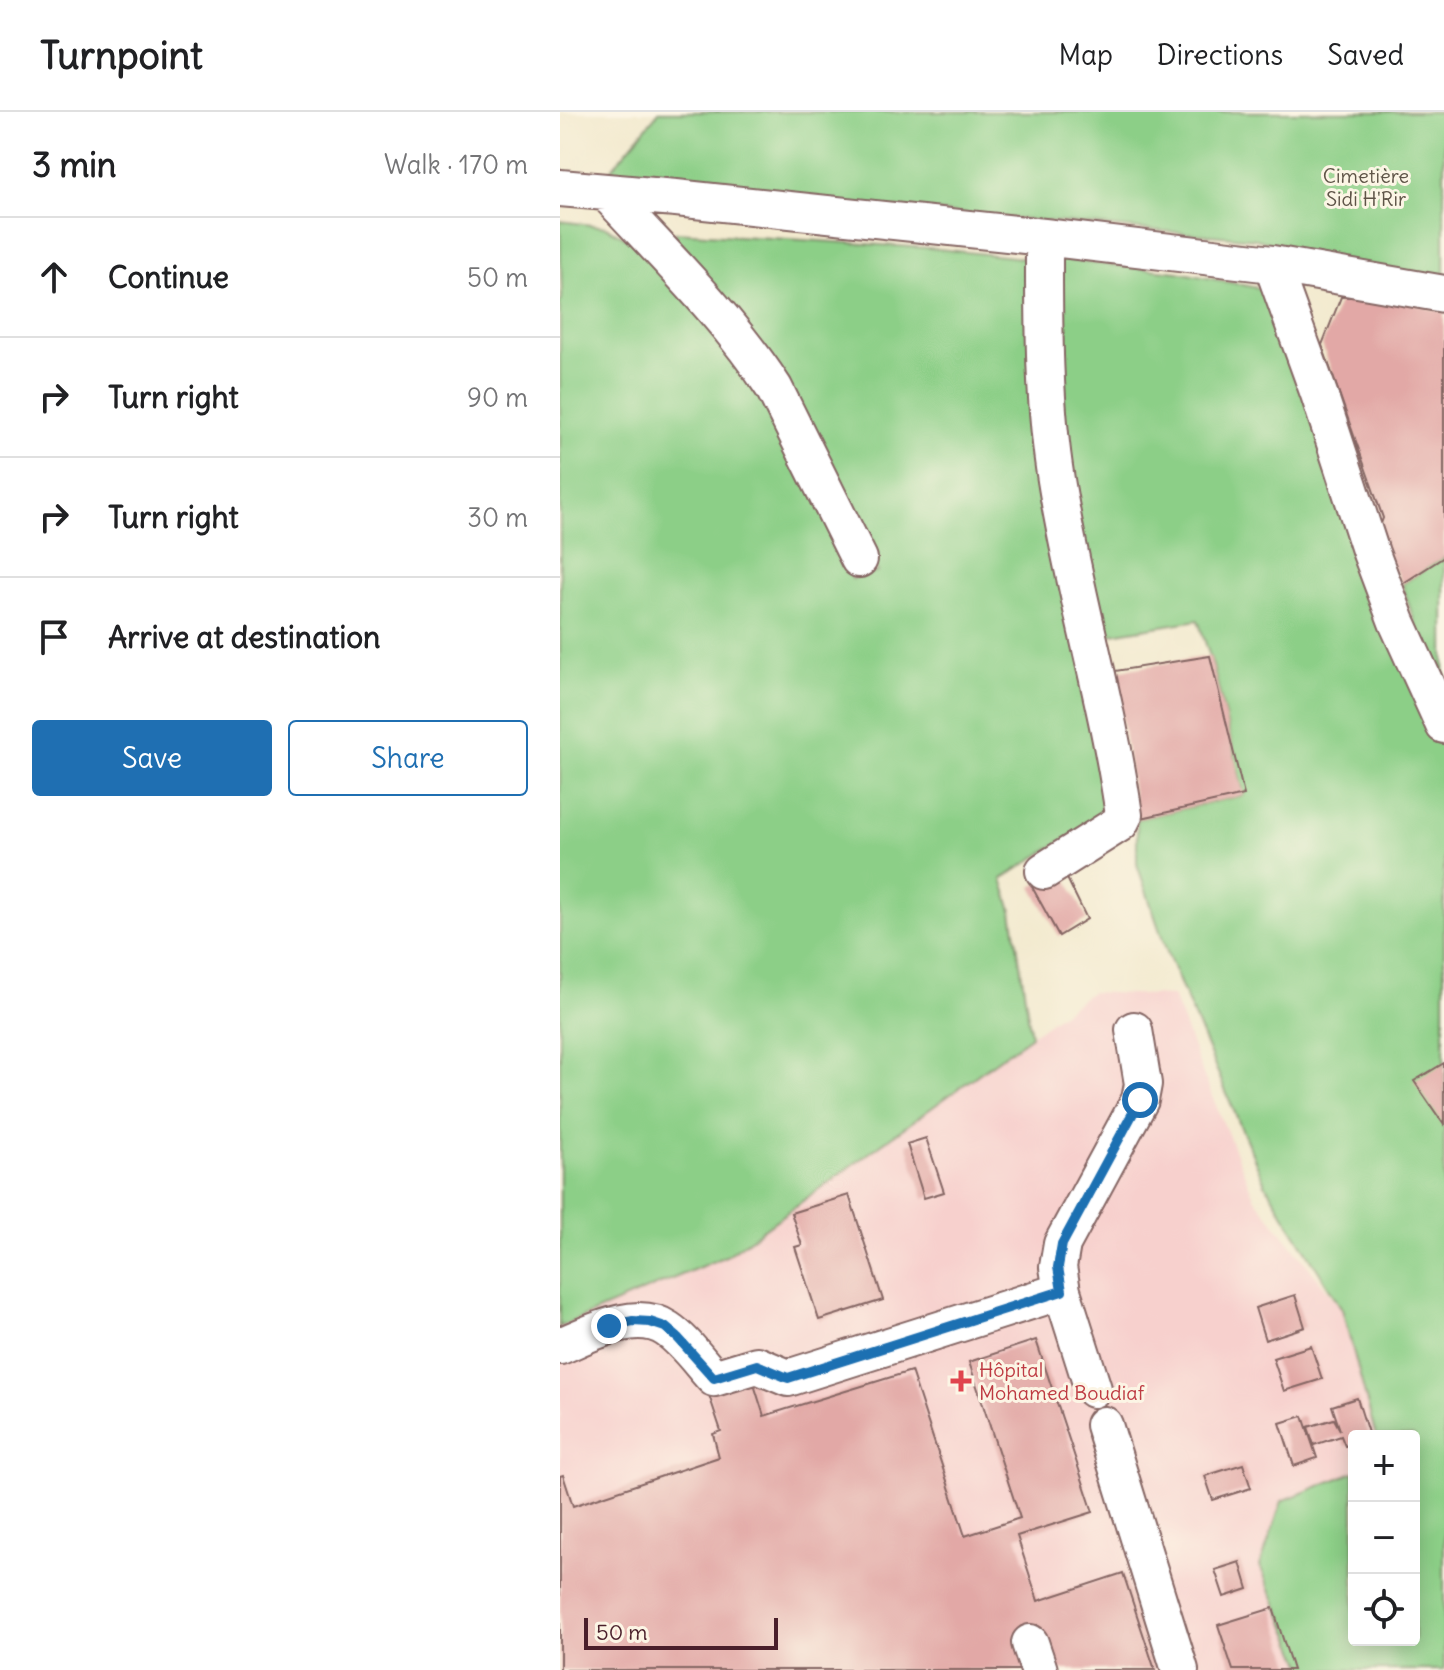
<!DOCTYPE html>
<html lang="en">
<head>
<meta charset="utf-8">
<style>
	body { margin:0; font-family:Delius,sans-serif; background:#f2f2f2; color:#202124 }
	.controls { position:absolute; right:24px; bottom:24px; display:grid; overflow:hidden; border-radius:8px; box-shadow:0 4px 20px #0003 }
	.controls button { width:72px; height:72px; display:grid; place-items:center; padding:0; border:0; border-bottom:2px solid #e0e0e0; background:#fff; color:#202124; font:40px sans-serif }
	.scale { position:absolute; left:24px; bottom:20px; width:194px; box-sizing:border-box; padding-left:8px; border:4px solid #4a1f2b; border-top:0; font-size:22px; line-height:28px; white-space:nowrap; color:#4a1f2b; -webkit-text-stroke:6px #fcf5e5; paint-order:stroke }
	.stop { position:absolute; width:24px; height:24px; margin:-18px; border:6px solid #1f6fb2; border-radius:50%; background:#fff }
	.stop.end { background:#1f6fb2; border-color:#fff; box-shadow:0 2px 8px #0008 }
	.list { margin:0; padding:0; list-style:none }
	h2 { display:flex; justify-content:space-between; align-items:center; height:104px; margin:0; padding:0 32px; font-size:34px }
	h2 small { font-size:26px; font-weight:400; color:#757577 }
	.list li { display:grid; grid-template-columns:52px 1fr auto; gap:24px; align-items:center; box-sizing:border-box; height:120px; padding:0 32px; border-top:2px solid #e0e0e0 }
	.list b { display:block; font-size:30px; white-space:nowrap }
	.list em { font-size:26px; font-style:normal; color:#757577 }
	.actions { display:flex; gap:16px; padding:24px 32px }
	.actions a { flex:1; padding:18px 0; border:2px solid #1f6fb2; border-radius:8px; text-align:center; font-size:28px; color:#1f6fb2 }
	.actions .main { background:#1f6fb2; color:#fff }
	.icon { flex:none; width:44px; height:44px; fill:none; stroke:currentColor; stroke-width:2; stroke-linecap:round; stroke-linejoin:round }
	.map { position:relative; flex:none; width:884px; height:1558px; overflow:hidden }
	header { display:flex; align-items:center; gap:48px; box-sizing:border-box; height:112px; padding:0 40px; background:#fff; border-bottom:2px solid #e0e0e0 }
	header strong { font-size:38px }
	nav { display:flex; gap:44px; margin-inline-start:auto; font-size:28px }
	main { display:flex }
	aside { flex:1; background:#fff }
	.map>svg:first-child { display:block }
	.built { fill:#f7d0cd }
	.green { fill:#8ccf87; stroke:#6b7759; stroke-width:2 }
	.building { fill:#e2a8a6 }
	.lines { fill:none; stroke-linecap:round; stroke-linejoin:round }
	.minor-casing { stroke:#856664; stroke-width:40 }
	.minor { stroke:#fff; stroke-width:36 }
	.route { stroke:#1f6fb2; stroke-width:10 }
	.health-dot { fill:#e0444e; stroke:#fcf5e5; stroke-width:3 }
	.labels { text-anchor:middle; stroke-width:6; stroke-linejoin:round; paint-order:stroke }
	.park-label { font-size:20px; fill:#5e5447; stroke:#fcf5e5 }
	.health-label { font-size:20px; fill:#be3a42; stroke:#fcf5e5; text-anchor:start }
</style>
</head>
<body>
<header>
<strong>Turnpoint</strong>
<nav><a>Map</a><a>Directions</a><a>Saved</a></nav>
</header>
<main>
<aside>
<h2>3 min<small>Walk · 170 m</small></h2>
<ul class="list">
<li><svg class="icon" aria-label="ahead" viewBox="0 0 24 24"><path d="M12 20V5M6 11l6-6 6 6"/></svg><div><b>Continue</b></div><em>50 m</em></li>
<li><svg class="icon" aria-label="right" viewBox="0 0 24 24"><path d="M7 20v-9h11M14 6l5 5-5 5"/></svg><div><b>Turn right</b></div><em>90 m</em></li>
<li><svg class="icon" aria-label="right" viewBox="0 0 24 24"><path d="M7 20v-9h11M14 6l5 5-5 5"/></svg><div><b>Turn right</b></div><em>30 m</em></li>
<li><svg class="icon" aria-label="arrive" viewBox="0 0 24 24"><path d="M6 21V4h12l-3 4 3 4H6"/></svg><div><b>Arrive at destination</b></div></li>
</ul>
<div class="actions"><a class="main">Save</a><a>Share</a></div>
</aside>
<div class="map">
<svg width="884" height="1558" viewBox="0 0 884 1558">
	<rect width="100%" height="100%" fill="#fcf5e5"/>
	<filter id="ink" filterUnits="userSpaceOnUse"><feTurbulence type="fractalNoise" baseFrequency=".0125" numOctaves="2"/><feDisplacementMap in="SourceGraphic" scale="16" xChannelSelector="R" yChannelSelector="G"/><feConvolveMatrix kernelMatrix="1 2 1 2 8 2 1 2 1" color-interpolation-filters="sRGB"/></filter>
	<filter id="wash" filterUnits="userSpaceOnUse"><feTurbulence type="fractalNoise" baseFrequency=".006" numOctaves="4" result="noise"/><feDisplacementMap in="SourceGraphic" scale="32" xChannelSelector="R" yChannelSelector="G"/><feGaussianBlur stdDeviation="1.8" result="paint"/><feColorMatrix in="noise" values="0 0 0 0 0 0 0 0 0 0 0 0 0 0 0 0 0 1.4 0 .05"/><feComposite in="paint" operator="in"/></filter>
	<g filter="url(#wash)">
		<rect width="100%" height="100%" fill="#f3eacf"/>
		<path class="built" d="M531 880 613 884 643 962 694 1085 782 1197 816 1324H794V1360L722 1389 700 1453 745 1558H0V1215L168 1143Z"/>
		<path class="green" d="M99 0H884V167L765 146 696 127 40 71Z
			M0 109 46 115 85 136 222 309 292 467 318 460 215 261 112 143 116 120 369 136 472 147 555 695 442 767 452 799 471 924 168 1143 0 1215V189L2 188Z
			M492 147 618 160 703 177 884 629V1558H745L700 1454 722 1389 794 1360V1528H854V1324H816L782 1197 705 1072 608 843 577 752V707L684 683 653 554 638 508 539 524 506 384Z
			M884 445V599L842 472Z"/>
		<g id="blocks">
			<path class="building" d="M823 184 884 200V445L842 472 817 423 823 406 762 233 781 185Z
				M650 544 684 683 577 707 555 559Z
				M503 758 527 807 499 824 472 775Z
				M884 951V1013L854 969Z
				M366 1026 384 1080 364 1086 347 1032Z
				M289 1083 323 1188 259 1208 235 1135 242 1133 231 1101Z
				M735 1183 745 1215 705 1228 695 1196Z
				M476 1228 533 1400 457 1424 478 1489 563 1461 595 1558H492L477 1513 455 1521 468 1558H0V1364L3 1363 13 1394 159 1345 153 1322 161 1319 148 1280 192 1266 204 1304 351 1259 405 1424 460 1406 409 1250Z
				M751 1234 762 1267 724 1279 713 1246Z
				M797 1286 809 1324H794V1332L785 1334 781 1324 754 1333 748 1315 774 1307 780 1318 772 1294Z
				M743 1304 757 1346 734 1354 720 1311Z
				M683 1352 691 1376 653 1388 645 1364Z
				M680 1450 688 1477 664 1485 655 1458Z
				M713 1496 733 1558H673L658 1513Z"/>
		</g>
	</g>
	<g filter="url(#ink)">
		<use href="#blocks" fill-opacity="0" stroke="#856664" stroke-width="2"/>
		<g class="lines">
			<defs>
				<path id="minor" d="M0 76 116 86 484 125 712 152 884 182
					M46 80C104 143 167 204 214 276L299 447
					M484 125C484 206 483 288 496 368 514 481 548 590 564 703L560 711 484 759
					M712 152 759 282 811 441 837 510 884 613
					M0 1234C29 1222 76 1196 107 1217 125 1229 139 1250 154 1266L197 1253 228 1266 502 1179
					M533 1277 502 1179 498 1155 502 1132 580 988 583 972 574 918
					M544 1313 620 1558
					M470 1531 479 1558"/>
			</defs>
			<use href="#minor" class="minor-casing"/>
			<use href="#minor" class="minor"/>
		</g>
	</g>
	<g class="lines" filter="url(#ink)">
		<path class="route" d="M49 1214 73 1209 90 1210 105 1215 118 1226 154 1266 197 1253 228 1266 502 1179 498 1155 502 1132 580 988"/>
	</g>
	<path class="health-dot" d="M397 1257h8v8h8v8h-8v8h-8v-8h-8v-8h8z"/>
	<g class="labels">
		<g class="park-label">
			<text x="806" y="71">Cimetière<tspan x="806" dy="23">Sidi H'Rir</tspan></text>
		</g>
		<g class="health-label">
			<text x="419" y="1265">Hôpital<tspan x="419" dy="23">Mohamed Boudiaf</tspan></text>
		</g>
	</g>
</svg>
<div class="controls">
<button>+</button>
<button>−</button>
<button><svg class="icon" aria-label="locate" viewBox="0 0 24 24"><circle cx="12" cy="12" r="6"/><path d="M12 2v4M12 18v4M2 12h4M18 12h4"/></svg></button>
</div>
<div class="scale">50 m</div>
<div class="stop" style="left:580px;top:988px"></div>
<div class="stop end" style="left:49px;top:1214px"></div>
</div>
</main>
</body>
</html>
